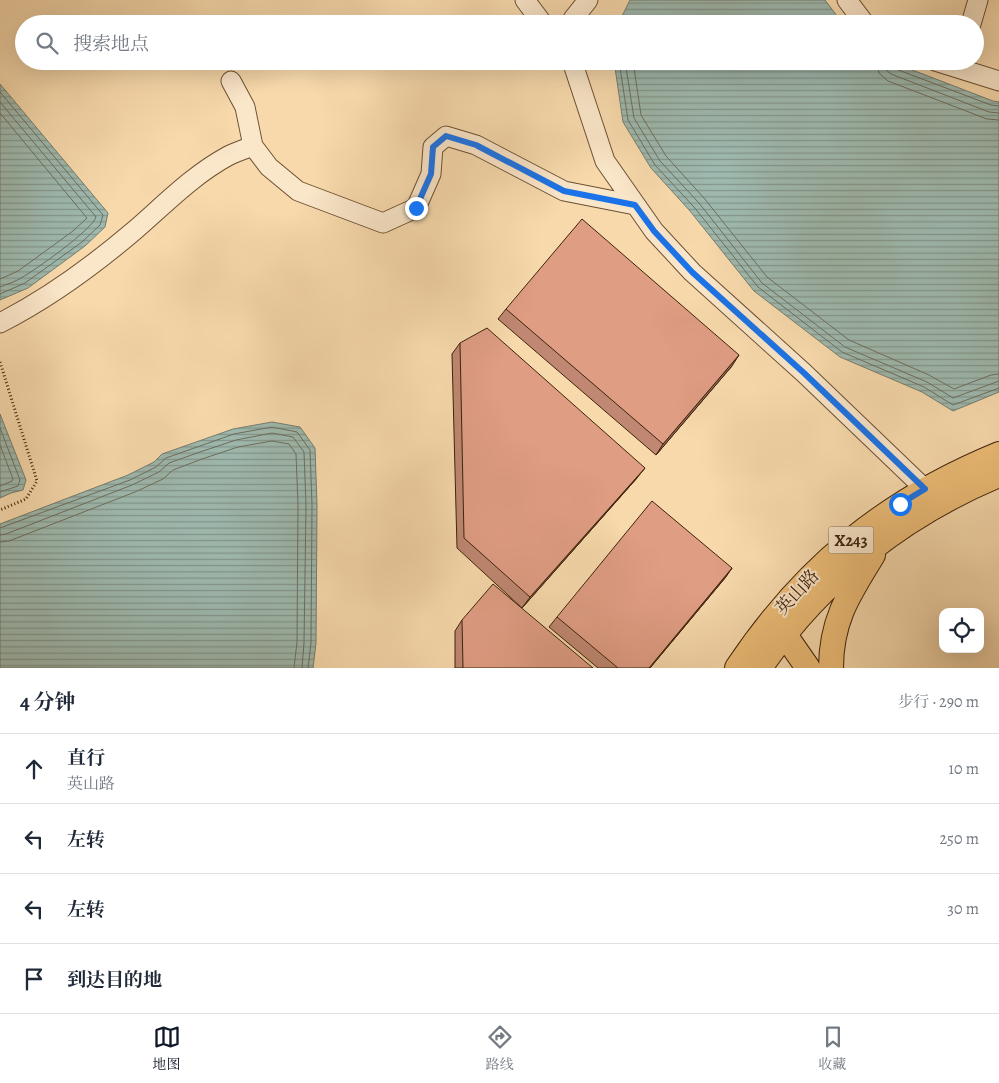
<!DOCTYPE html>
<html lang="zh">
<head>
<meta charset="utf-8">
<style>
	body { margin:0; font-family:Alegreya,"Noto Serif SC",serif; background:#f2f2f3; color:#1f2937 }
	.controls { position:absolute; right:15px; bottom:15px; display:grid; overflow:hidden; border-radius:10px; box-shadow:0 5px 20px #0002 }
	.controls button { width:45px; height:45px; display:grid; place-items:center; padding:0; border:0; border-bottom:1px solid #e0e1e3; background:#fff; color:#1f2937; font:25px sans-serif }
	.stop { position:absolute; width:15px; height:15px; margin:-11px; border:4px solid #1a73e8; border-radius:50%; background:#fff }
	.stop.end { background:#1a73e8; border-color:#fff; box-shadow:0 1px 5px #0008 }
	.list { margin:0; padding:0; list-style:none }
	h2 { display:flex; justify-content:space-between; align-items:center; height:65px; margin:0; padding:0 20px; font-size:21px }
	h2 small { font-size:16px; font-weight:400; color:#747a83 }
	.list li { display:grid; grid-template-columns:32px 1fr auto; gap:15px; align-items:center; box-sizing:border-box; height:70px; padding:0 20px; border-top:1px solid #e0e1e3 }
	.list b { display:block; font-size:19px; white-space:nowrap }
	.list p { margin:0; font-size:16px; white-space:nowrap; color:#747a83 }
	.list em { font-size:16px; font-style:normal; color:#747a83 }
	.icon { flex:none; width:28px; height:28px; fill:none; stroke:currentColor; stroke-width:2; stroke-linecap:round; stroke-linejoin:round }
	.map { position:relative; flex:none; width:999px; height:668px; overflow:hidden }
	.search { position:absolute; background:#fff; box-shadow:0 5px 20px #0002; left:15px; right:15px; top:15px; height:55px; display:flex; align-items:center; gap:12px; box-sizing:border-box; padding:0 18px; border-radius:28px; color:#747a83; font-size:19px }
	.sheet { height:345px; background:#fff }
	nav { display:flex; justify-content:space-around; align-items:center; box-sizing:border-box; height:70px; border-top:1px solid #e0e1e3; background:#fff; font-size:14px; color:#747a83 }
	nav a { display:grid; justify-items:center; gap:2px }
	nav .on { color:#111827 }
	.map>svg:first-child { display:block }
	.water { fill:url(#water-rules); stroke:#777d6d }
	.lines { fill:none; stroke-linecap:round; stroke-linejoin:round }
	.shore { stroke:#6e6e5c; stroke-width:1 }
	.minor-casing { stroke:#6c5032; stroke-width:21 }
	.major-casing { stroke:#3d230a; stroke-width:26 }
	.path { stroke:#3d230a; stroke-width:3; stroke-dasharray:1 2.5; stroke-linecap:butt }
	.minor { stroke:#fae6c9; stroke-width:19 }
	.major { stroke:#ecbc76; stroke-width:24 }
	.wall { fill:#c08772; stroke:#3d230a }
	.shaded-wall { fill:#9c6e5c; stroke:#3d230a }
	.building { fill:#df9d84; stroke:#3d230a }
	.route { stroke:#1a73e8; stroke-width:6 }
	.labels { text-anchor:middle; stroke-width:4; stroke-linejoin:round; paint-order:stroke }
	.shield { fill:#fae6c9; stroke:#765e43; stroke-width:1 }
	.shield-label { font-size:16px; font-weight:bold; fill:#3d230a }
	.street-label { font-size:18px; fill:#3d230a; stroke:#fae6c9 }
</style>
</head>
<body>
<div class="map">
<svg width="999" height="668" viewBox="0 0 999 668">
	<defs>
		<pattern id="water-rules" width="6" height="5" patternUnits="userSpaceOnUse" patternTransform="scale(1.25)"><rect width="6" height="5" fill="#9eb9af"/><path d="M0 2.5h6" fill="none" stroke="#82968d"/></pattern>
	</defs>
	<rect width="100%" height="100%" fill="#f7d9ac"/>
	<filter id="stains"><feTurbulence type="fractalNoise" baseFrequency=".004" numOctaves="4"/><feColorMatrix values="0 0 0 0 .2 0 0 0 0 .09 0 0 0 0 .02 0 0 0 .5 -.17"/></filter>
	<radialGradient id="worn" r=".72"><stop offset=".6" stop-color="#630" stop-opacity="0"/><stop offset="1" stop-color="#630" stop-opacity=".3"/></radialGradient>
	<path class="water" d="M630 0H825L843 24H618Z
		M614 61H889L993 101 999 102V392L953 411 922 392 840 357 754 291 690 211 651 168 623 122Z
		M0 84 108 213 105 227 85 246 28 288 0 300Z
		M0 414 26 480 23 490 11 493 0 498Z
		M272 422 300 427 315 448 317 505 316 643 313 668H0V524L128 475 154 462 162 454 233 429Z"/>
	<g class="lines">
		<path class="shore" d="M619 61 628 120 655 165 694 207 758 287 842 352 924 387 953 405 999 388
			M625 61 634 118 660 161 699 203 762 283 845 347 927 382 953 398 999 381
			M633 61 641 115 666 156 704 198 767 277 849 340 929 375 954 389 991 375 999 374
			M876 61 879 73 888 81 987 119 999 120
			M883 61 885 69 891 74 989 112 999 113
			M890 61V65L893 68 991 105 999 106
			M0 92 103 215 100 225 82 242 25 283 0 294
			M0 102 96 217C93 229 34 271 21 278 15 282 7 284 0 287
			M0 113 87 218 73 231 18 271 0 279
			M0 428 20 480 18 486 0 492
			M0 445 13 479 12 481 0 486
			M0 528 130 480 156 467 166 458 234 434 272 427 297 432 310 450 312 505 311 643 308 668
			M0 535 6 534 132 485 159 472 169 463 200 452 236 440 272 433 293 437 304 452 306 505 304 643 302 668
			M0 542 9 541 135 492 163 479 173 470 202 459 238 447 272 441 289 444 296 454 298 505 297 642 294 668"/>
		<defs>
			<path id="minor" d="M525 0 543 24
				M847 0 865 24
				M573 24V19L588 0
				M971 24 978 0
				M572 61 605 161 654 231 692 272 804 373 925 489
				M935 61 999 81
				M231 81 245 107 253 146 269 167 298 191 383 223 416 208 431 174 433 147 446 136 476 145 564 191 635 205
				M0 323C49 298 94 265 135 230 165 204 193 175 228 156 236 152 245 149 253 146"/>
			<path id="major" d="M776 622 808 668
				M737 668C804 567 887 500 999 454
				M760 668C819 581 902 515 999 475
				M831 668C831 620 849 594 873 555"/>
		</defs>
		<use href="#minor" class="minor-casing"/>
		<use href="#major" class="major-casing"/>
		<path class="path" d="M0 362 37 481 26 499 0 510"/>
		<use href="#minor" class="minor"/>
		<use href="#major" class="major"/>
	</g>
	<path class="wall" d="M506 309 732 366 656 455 498 319Z
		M460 343 637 478 522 608 457 548 452 354Z
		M732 568 725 578 650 668H598L549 627 557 617Z
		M462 620 593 668H455V631Z"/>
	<path class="shaded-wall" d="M739 355 732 366 656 455 663 444Z
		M645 468 637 478 522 608 530 597Z
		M732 568 725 578 650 668H649Z"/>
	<path class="building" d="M582 219 739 355 663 444 506 309Z
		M487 328 645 468 530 597 464 538 460 343Z
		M652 501 732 568 649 668H618L557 617Z
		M493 584 593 668H463L462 620Z"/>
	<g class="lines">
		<path class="route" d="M416 208 431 174 433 147 446 136 476 145 564 191 635 205 654 231 692 272 804 373 925 489 900 504"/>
	</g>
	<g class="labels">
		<rect class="shield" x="828.5" y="526.5" width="45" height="27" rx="4"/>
		<g class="shield-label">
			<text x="851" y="546">X243</text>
		</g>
		<g class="street-label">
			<text transform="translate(797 592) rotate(-47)" y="6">英山路</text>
		</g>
	</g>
	<rect width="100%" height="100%" filter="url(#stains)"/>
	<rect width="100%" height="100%" fill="url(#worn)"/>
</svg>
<div class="controls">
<button><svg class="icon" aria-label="locate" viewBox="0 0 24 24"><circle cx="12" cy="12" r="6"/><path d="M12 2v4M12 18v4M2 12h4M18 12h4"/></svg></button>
</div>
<div class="stop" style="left:900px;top:504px"></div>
<div class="stop end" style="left:416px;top:208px"></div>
<div class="search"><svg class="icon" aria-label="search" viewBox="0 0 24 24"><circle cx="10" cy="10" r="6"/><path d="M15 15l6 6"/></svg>搜索地点</div>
</div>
<section class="sheet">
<h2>4 分钟<small>步行 · 290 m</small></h2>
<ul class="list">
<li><svg class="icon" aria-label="ahead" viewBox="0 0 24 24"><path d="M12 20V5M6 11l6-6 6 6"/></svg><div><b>直行</b><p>英山路</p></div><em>10 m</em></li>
<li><svg class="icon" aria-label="left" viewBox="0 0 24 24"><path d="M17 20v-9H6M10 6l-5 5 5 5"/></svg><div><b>左转</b></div><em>250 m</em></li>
<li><svg class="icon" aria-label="left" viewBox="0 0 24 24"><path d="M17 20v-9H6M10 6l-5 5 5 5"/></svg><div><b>左转</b></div><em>30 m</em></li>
<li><svg class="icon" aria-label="arrive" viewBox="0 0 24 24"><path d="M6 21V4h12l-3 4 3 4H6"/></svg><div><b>到达目的地</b></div></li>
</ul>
</section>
<nav>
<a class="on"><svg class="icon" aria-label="map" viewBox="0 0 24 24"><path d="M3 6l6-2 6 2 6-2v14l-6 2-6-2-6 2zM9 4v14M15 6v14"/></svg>地图</a>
<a><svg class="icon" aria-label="directions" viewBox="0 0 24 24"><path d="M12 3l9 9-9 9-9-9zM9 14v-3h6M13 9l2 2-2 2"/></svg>路线</a>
<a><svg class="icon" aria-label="saved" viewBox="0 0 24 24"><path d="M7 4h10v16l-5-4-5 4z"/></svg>收藏</a>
</nav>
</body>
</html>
